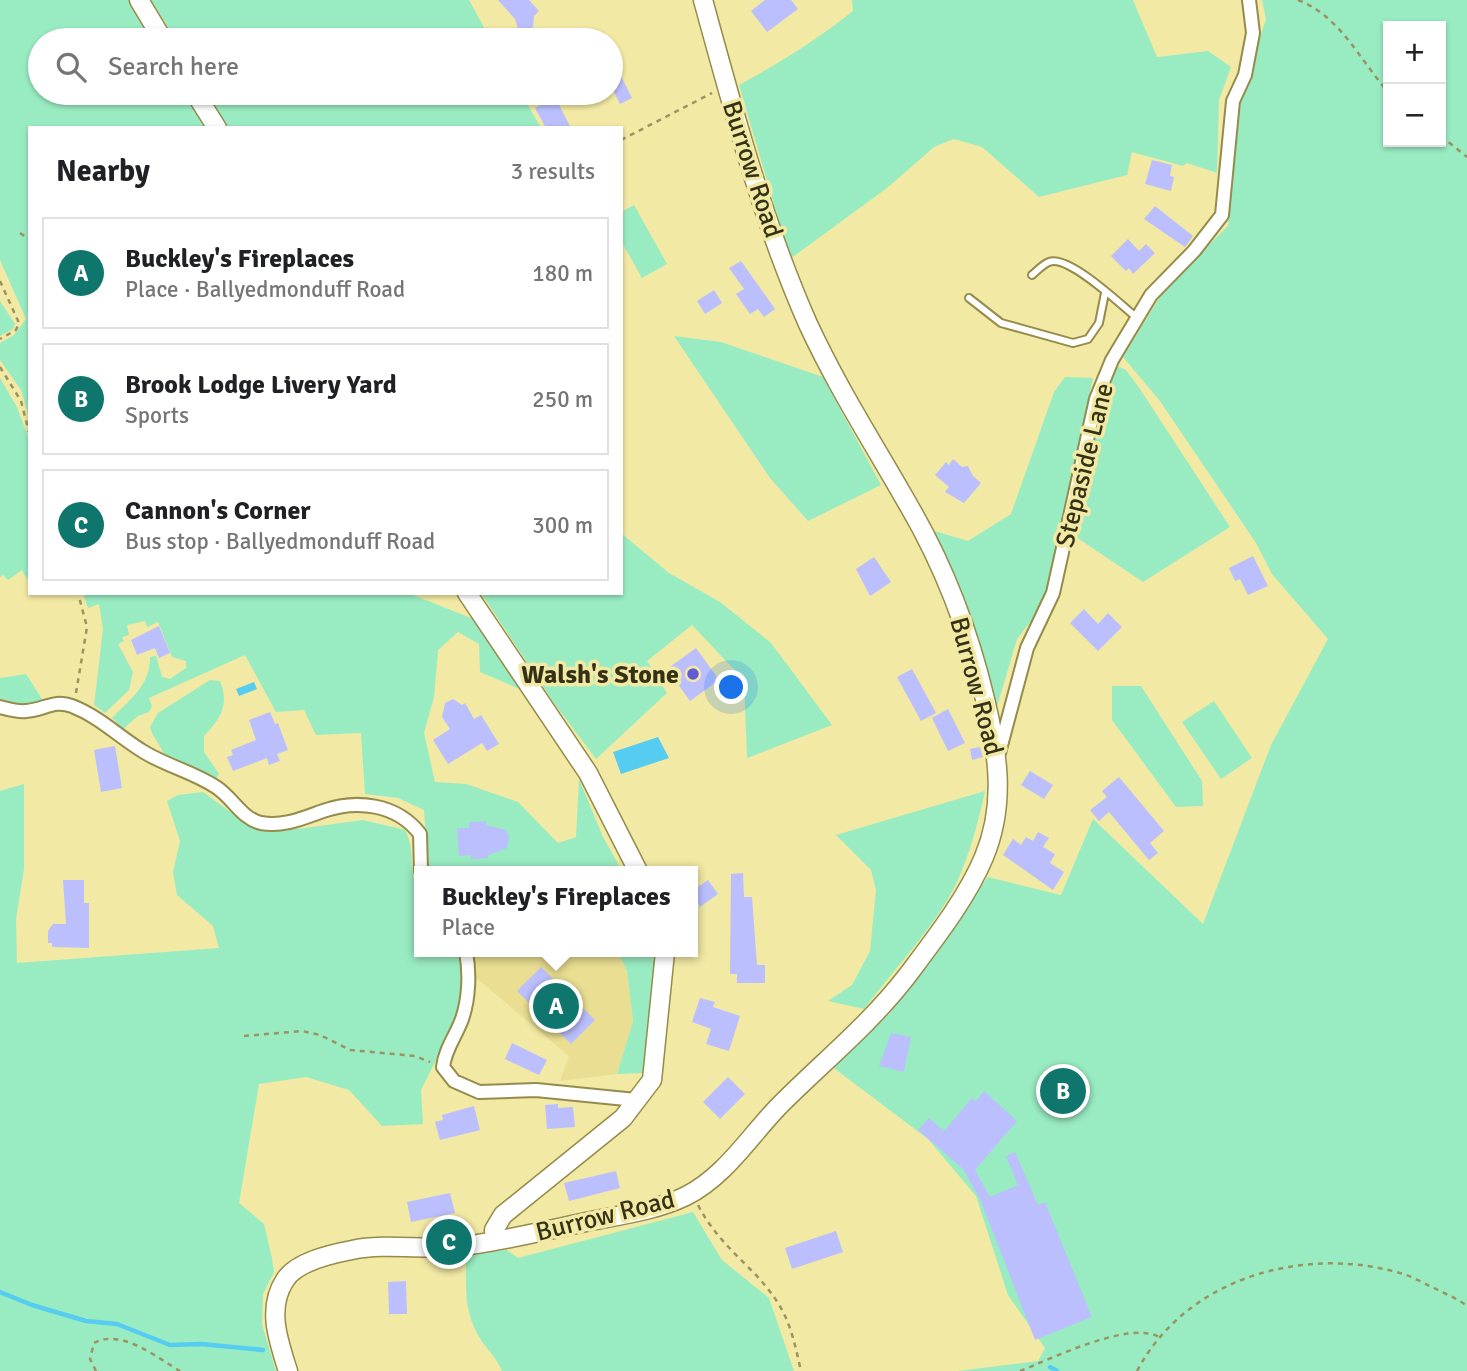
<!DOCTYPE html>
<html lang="en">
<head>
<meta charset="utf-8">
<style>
	body { margin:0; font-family:Signika,sans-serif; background:#f2f2f2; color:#202124 }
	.controls { position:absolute; right:21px; top:21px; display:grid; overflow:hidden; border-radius:0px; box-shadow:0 2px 5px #0004 }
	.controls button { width:63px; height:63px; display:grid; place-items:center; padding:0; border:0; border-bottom:2px solid #e0e0e0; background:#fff; color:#202124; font:35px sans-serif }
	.you { position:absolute; left:732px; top:688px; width:24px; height:24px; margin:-18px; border:5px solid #fff; border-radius:50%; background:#1a73e8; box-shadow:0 0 0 10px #1a73e833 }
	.badge { display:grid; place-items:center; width:46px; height:46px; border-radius:50%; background:#0f766e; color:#fff; font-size:23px; font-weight:700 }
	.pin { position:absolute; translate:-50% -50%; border:4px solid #fff; box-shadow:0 2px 7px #0006 }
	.popup { position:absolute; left:414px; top:866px; width:284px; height:91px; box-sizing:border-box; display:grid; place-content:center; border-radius:0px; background:#fff; filter:drop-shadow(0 2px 5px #0005); font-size:23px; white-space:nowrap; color:#757577 }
	.popup b { font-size:26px; color:#202124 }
	.popup::after { content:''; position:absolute; left:50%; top:100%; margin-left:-14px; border:14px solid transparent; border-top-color:#fff }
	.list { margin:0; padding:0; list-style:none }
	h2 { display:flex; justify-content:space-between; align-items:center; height:91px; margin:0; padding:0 28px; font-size:30px }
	h2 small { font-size:23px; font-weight:400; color:#757577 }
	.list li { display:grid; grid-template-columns:46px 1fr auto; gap:21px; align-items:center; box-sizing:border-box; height:112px; margin:0 14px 14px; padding:0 14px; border:2px solid #e0e0e0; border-radius:0px }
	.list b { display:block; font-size:26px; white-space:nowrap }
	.list p { margin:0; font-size:23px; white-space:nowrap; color:#757577 }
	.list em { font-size:23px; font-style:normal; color:#757577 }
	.icon { flex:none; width:38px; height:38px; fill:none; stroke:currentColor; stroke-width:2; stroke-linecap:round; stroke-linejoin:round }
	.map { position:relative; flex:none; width:1467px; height:1371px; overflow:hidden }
	.search { position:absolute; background:#fff; box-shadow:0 2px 5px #0004; left:28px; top:28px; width:595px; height:77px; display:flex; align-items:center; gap:18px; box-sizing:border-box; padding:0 24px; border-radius:38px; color:#757577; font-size:26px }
	.panel { position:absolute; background:#fff; box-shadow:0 2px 5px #0004; left:28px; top:126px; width:595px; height:469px; border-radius:0px }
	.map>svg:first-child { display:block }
	.built { fill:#e9de91 }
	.green { fill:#99ecc2; fill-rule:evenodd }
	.water { fill:#55ccf0 }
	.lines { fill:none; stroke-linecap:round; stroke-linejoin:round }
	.stream { stroke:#55ccf0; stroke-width:4.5 }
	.building { fill:#bbbffe }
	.lane-casing { stroke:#958b4a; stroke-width:10 }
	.street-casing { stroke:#958b4a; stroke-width:16 }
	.secondary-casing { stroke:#958b4a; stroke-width:21 }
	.path { stroke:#9a9462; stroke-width:2.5; stroke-dasharray:5 5; stroke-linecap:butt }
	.lane { stroke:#fff; stroke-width:6 }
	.street { stroke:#fff; stroke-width:12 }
	.secondary { stroke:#fff; stroke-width:18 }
	.poi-dot { fill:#635bd4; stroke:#f2e9a4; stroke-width:2.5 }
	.labels { text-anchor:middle; stroke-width:7; stroke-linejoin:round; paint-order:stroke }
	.street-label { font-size:26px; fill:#353116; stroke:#f2e9a4 }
	.poi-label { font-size:26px; font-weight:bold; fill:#353116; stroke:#f2e9a4; text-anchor:end }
</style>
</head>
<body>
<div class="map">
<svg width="1467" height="1371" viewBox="0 0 1467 1371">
	<rect width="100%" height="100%" fill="#f2e9a4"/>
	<path class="built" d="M471 952H618L627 971 633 1021 617 1074 560 1081 569 1056 474 976Z"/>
	<path class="green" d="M0 0H135L159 40H40V93H190L210 128H30V421L21 390 0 360V343L14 335 26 319 0 260Z
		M151 0H469L491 40H176Z
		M852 0H1133L1157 57 1208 51 1231 67 1219 100 1217 173 1187 163 1183 166 1132 152 1127 175 1039 197 982 147 954 139 934 147 887 188 790 259 739 85C779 63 817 40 853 11Z
		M1262 0H1467V1371H958L1038 1361 1045 1348 1008 1295 976 1196 928 1139 831 1066 889 1014 988 877 1061 895 1093 819 1203 924 1271 745 1328 639 1272 574 1256 543 1160 401 1123 357 1166 287 1228 226 1241 97 1266 19ZM1388 26H1441V142H1388Z
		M207 93H521L541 128H227Z
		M634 205 667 264 642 278 621 241V212Z
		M0 301 15 324 13 329 0 336Z
		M674 336 721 342 823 377 881 485 808 521 770 478Z
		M1115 365 1126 370 1140 389 1230 527 1143 582 1076 537 1101 407Z
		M1065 377 1093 378 1046 593 1031 621 1017 639 996 710 924 528 968 541 1011 514 1054 392Z
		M0 378 17 407 30 442V577L27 579 22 570 8 580 3 575 0 577Z
		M621 533 669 573 720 602 771 643 832 725 747 758 744 680 692 625 647 661 667 693 596 759 554 703 481 593H621Z
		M83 593H408L471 618 500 655 522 690 480 672 479 644 458 632 438 650 434 697 424 733 435 782 466 784 518 802 558 843 576 837 579 779 603 837 622 871H544L532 868 516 871H428L424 810 398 798 365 794 361 733 316 735 304 710 276 712 245 655 149 698 152 706 149 712 138 716 123 729 112 718C130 699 150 686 150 657L156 656 162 677 170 679 186 668V661L172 657 158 622 147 627 145 621 127 625 129 635 122 637 124 641 118 644 133 672 129 690 105 713 94 705 103 629 99 604 88 608Z
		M26 674 42 699 41 703 28 706 0 699V678Z
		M210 680 220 681C230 705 220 719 204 736V752L219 774 216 779 164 756C161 744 153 739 150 727L158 713Z
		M1112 686H1141L1202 781 1203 806 1176 807 1112 720Z
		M1214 701 1252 758 1221 779 1182 722Z
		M24 784V869L16 919 17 963 219 948 213 926 177 895 173 872 180 841 167 801 178 795 203 792 243 821 263 829 282 831 363 820 405 830C414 847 410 861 414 879 419 904 419 926 420 952H457L463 977 458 1016 421 1090 423 1124 382 1126 349 1090 306 1077 259 1084 239 1203 264 1224 272 1258 274 1272 263 1294 262 1324 276 1371H0V791Z
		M985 791C978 823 970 854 956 884 936 925 892 972 864 1009L828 1001 852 985 870 951 876 890 871 870 836 835Z
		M618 952H652L654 963 643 1073 617 1074 633 1021 627 971Z
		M693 1212 722 1260 769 1298 794 1371H502C496 1356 485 1348 478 1335 464 1310 466 1288 466 1260L474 1252 507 1250 518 1258Z"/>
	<path class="water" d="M254 682 257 689 239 696 236 689Z
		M658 737 669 758 621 774 613 752Z"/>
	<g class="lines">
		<path class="stream" d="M0 1292 32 1305 86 1321 117 1324 170 1345 201 1344 263 1350
			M1050 1367 1057 1371"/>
	</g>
	<path class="building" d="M498 0H529L539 11 534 16 533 27 529 30 518 29 515 19Z
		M765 0H791L798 9 767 32 751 11Z
		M611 56 632 98 620 104 611 86Z
		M555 97 571 128H546L535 108Z
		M1152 160 1172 165 1170 176 1174 177 1171 191 1145 184Z
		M1155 206 1193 236 1185 247 1144 219Z
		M1128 239 1139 251 1146 244 1155 253 1133 274 1129 268 1126 271 1111 256Z
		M741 261 775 309 764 317 758 309 750 314 736 294 744 289 729 268Z
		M714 290 722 303 705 314 697 301Z
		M953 459 962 467 968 466 973 476 981 483 964 503 945 492 949 487 935 475 946 462 949 465Z
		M1253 556 1268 586 1248 595 1240 579 1235 581 1229 568Z
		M874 557 891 582 870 596 856 569Z
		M1084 609 1098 624 1108 613 1122 627 1098 651 1070 623Z
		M159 626 170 653 159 658 155 648 137 655 131 640Z
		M696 648 719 680 690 701 667 669Z
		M912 669 936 713 921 721 897 677Z
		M453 699 462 705 465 703 474 719 481 715 499 744 487 751 482 743 448 764 433 740 450 729 442 717 445 703Z
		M948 709 965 743 948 751 932 718Z
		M270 712 275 724 278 723 288 750 277 754 280 761 269 765 267 758 233 771 227 757 233 755 231 750 256 740 249 720Z
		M115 746 122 788 101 792 94 750Z
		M980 747 983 757 972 760 970 749Z
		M1030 771 1053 785 1044 799 1021 785Z
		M1119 777 1164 831 1150 843 1158 853 1149 860 1109 812 1099 821 1090 810 1107 797 1102 791Z
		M486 821V825L506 830 509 836 507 848 488 855V858L471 859V855L459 856 457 828H469V822Z
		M1038 832 1049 838 1043 847 1055 854 1050 863 1064 872 1053 890 1003 855 1013 839 1021 845 1026 837 1033 841Z
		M743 873 744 897H752L757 965H765V983H737V974H730L731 874Z
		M63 880H84V903H89V948L52 947V943H48V931L53 924H66Z
		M708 880 718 894 700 907 692 891Z
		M541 967 595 1020 571 1044 517 991Z
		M700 998 715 1002 713 1007 740 1016 729 1051 706 1044 711 1029 692 1022Z
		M891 1033 911 1037 904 1072 879 1066Z
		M512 1043 547 1060 539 1075 505 1059Z
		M728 1077 745 1094 720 1119 703 1102Z
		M984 1091 1017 1121 975 1170 990 1197 1018 1185 1006 1156 1015 1152 1038 1205 1045 1202 1092 1317 1035 1340 980 1199 963 1169 918 1130 929 1118 944 1131 972 1098 976 1101Z
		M558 1104V1108L573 1107 575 1127 547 1129 545 1105Z
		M474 1106 480 1130 440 1140 435 1122 443 1120 442 1115Z
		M616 1171 620 1188 569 1201 564 1183Z
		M450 1193 455 1213 411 1222 407 1202Z
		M836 1231 843 1252 792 1269 785 1248Z
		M406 1281 407 1314H389L388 1282Z"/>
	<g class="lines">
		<defs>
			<path id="lane" d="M1032 275C1037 271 1043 264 1049 262 1068 254 1121 305 1136 317
				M969 298 1001 323 1073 343 1088 339 1099 323 1105 293"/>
			<path id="street" d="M0 707C8 709 17 712 26 711 44 710 54 699 72 706 100 717 119 737 144 752 167 766 193 772 216 787 232 797 242 819 261 823 284 827 303 818 323 811 357 799 397 804 420 834L421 871
				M999 753 1027 648 1053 593 1096 399 1112 360 1151 295 1194 251 1222 215 1233 101 1245 75 1253 33 1249 0
				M466 952C470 973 469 999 462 1019 456 1036 445 1049 443 1067L454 1081 479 1092 536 1090 636 1100"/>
			<path id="secondary" d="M139 0 163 40
				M195 93 217 128
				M467 593 588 773 638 871
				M495 1241 494 1230 503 1215 623 1118 652 1080 665 952
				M288 1371C279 1342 266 1309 285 1280 296 1262 331 1254 352 1250 385 1243 422 1250 456 1247 500 1242 543 1231 586 1222 620 1215 655 1211 686 1196 726 1176 751 1134 781 1104 824 1061 870 1024 907 976 934 940 967 898 984 857 1006 804 998 753 985 699 969 632 944 566 909 506 875 446 837 387 808 324 762 220 733 109 703 0"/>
		</defs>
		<use href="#lane" class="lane-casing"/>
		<use href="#street" class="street-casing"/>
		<use href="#secondary" class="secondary-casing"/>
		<path class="path" d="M1298 0C1340 16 1360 60 1388 92
			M1441 136 1467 157
			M621 140 712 93
			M20 233 30 240
			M0 281 19 323 16 330 0 339
			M0 367 21 401 30 436
			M76 693 87 627 78 593
			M244 1036 302 1031 320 1035 350 1050 415 1056 430 1062
			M698 1205C721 1250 759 1269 781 1308 792 1328 796 1349 801 1371
			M96 1371 90 1359 94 1343C121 1328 156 1357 180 1371
			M1020 1371C1051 1359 1129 1320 1159 1337
			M1137 1371C1186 1278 1303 1245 1400 1273 1412 1276 1423 1283 1434 1288 1445 1294 1457 1298 1467 1306"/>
		<use href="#lane" class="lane"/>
		<use href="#street" class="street"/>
		<use href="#secondary" class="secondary"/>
	</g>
	<circle class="poi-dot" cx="693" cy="674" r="7"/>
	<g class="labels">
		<g class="street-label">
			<text transform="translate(753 169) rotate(72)" y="9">Burrow Road</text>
			<text transform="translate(1084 465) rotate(-76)" y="9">Stepaside Lane</text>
			<text transform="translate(977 686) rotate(75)" y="9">Burrow Road</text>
			<text transform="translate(605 1215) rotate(-14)" y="9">Burrow Road</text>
		</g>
		<g class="poi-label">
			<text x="679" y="683">Walsh's Stone</text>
		</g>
	</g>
</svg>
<div class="controls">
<button>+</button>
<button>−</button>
</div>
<div class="you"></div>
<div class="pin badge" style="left:556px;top:1006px">A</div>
<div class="popup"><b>Buckley's Fireplaces</b>Place</div>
<div class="pin badge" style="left:1063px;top:1091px">B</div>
<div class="pin badge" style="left:449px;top:1242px">C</div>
<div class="search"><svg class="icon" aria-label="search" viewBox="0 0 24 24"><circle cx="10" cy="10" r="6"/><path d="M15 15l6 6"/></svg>Search here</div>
<section class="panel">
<h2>Nearby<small>3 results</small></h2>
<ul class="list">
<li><span class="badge">A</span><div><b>Buckley's Fireplaces</b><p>Place · Ballyedmonduff Road</p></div><em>180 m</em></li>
<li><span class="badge">B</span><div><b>Brook Lodge Livery Yard</b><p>Sports</p></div><em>250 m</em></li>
<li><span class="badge">C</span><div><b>Cannon's Corner</b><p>Bus stop · Ballyedmonduff Road</p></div><em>300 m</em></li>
</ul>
</section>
</div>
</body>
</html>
